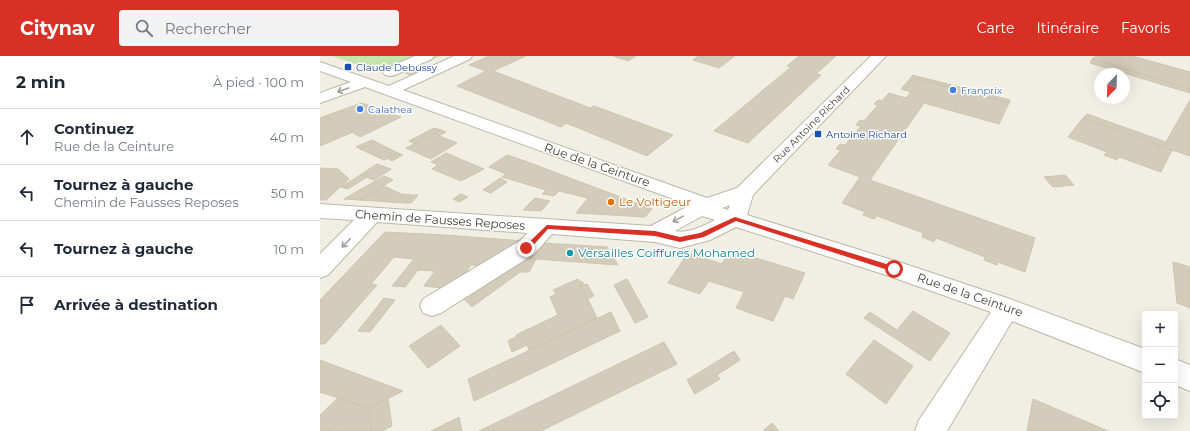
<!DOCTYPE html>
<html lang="fr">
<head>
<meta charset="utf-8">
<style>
  :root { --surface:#fff; --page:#f2f2f3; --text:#1f2937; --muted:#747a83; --line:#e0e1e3; --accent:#d93025 }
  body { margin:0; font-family:Montserrat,sans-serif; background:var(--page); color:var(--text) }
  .controls { position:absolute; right:12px; bottom:12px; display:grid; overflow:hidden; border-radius:4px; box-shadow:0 4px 16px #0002 }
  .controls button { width:36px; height:36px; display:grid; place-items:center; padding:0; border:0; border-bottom:1px solid var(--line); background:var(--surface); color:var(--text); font:20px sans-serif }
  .compass { position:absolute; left:774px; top:12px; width:36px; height:36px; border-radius:50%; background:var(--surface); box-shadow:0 4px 16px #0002; rotate:203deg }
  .stop { position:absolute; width:12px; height:12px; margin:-9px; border:3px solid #d93025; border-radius:50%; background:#fff }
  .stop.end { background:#d93025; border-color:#fff; box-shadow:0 1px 4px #0008 }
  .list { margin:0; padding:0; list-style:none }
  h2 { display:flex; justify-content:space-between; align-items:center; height:52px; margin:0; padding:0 16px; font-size:17px }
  h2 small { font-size:13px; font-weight:400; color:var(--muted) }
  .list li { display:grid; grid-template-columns:26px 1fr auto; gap:12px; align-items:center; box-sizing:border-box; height:56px; padding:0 16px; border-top:1px solid var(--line) }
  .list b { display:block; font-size:15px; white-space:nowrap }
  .list p { margin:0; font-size:13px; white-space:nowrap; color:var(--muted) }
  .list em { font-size:13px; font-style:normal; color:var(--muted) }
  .icon { flex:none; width:22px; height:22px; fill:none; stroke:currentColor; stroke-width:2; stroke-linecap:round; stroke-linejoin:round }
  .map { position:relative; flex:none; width:870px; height:375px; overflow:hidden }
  header { display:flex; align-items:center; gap:24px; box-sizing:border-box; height:56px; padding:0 20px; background:var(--accent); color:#fff }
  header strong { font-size:19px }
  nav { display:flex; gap:22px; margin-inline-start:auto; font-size:14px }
  .search { width:280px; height:36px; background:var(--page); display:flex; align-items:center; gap:10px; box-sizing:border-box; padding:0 14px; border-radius:4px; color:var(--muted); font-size:15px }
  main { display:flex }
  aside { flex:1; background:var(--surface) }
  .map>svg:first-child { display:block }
</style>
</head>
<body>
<header>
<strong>Citynav</strong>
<div class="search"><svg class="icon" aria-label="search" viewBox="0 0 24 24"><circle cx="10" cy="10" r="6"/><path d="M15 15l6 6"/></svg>Rechercher</div>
<nav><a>Carte</a><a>Itinéraire</a><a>Favoris</a></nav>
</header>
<main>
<aside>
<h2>2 min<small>À pied · 100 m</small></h2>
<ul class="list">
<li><svg class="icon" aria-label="ahead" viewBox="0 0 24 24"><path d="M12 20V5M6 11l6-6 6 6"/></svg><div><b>Continuez</b><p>Rue de la Ceinture</p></div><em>40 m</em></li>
<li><svg class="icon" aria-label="left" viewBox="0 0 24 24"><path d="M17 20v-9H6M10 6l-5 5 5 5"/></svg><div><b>Tournez à gauche</b><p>Chemin de Fausses Reposes</p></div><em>50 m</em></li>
<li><svg class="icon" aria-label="left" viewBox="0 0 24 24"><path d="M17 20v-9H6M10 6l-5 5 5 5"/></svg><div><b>Tournez à gauche</b></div><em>10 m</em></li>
<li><svg class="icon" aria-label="arrive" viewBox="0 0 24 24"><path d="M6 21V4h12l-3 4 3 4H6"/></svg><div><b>Arrivée à destination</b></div></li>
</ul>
</aside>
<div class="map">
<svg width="870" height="375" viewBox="0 0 870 375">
  <rect width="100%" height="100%" fill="#f1efe4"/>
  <path fill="#c5e5ad" d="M 12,0 L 121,0 L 73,21 Z"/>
  <g fill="#d3ccba" stroke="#cdc5ad">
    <path d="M 169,0 L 206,0 L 173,15 L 270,52 L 274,50 L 353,79 L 327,100 L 246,67 L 241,71 L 137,30 L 166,15 L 149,9 Z"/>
    <path d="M 293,0 L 316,0 L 308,5 Z"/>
    <path d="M 378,0 L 415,0 L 399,12 L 373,4 Z"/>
    <path d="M 479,0 L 516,0 L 496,18 L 501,19 L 428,87 L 394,75 L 471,11 L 467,10 Z"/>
    <path d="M 776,0 L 812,0 L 870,16 L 870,33 L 772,3 Z"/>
    <path d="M 772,3 L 870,33 L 870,37 L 770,7 Z"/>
    <path d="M 100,10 L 108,13 L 93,20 L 85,17 Z"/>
    <path d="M 593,19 L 596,20 L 584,34 L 581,33 Z"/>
    <path d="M 596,20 L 690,44 L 689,47 L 594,22 Z"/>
    <path d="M 594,22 L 689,47 L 679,68 L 604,47 L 550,124 L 715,182 L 705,216 L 678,206 L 677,209 L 664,204 L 665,201 L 616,182 L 614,186 L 602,181 L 603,177 L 557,160 L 554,163 L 543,159 L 545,156 L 522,147 L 540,121 L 508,109 L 521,94 L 516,93 L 520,88 L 525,89 L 541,70 L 536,69 L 540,64 L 544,65 L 558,49 L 554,48 L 558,44 L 562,45 L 569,37 L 586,42 L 591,36 L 584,34 Z"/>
    <path d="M 870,44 L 870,100 L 843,91 Z"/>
    <path d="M 42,47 L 81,61 L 40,81 L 5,60 Z"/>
    <path d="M 767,58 L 846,86 L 843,91 L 763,62 Z"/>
    <path d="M 5,60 L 33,76 L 0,90 L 0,62 Z"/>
    <path d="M 763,62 L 852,94 L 841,116 L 799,101 L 797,104 L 784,99 L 787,96 L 748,81 Z"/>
    <path d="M 114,72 L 121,74 L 95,88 L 89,85 Z"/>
    <path d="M 121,74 L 126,76 L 119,80 L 137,87 L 111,103 L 86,92 Z"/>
    <path d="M 52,84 L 56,86 L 40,93 L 36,91 Z"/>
    <path d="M 56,86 L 78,97 L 64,104 L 40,93 Z"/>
    <path d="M 78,97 L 83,99 L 72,105 L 67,102 Z"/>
    <path d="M 126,97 L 164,113 L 141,125 L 112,113 L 118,109 L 111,106 Z"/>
    <path d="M 187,99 L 205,105 L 186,118 L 169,111 Z"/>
    <path d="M 205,105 L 332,153 L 325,161 L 256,157 L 268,142 L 239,135 L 234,140 L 222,138 L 226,134 L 182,121 Z"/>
    <path d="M 57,108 L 71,113 L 54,124 L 40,119 Z"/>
    <path d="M 0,112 L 18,113 L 29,123 L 6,144 L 0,144 Z"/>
    <path d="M 40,119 L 47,121 L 28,133 L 21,131 Z"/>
    <path d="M 745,119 L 754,129 L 733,131 L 724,121 Z"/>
    <path d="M 64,120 L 73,124 L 39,144 L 24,143 Z"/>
    <path d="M 180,122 L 187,126 L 171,137 L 163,134 Z"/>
    <path d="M 64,130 L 81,138 L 92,139 L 85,147 L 39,144 Z"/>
    <path d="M 141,138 L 148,141 L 139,146 L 133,143 Z"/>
    <path d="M 92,139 L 98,139 L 91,147 L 85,147 Z"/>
    <path d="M 215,142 L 230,145 L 221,155 L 203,154 Z"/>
    <path d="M 65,176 L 125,179 L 85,231 L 72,230 L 94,203 L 74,201 L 51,228 L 57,229 L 5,288 L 0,288 L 0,244 Z"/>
    <path d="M 125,179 L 204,185 L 165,210 L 151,209 L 138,229 L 131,233 L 104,230 L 115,215 L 98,214 Z"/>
    <path d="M 224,187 L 287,191 L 298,209 L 202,202 Z"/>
    <path d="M 410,194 L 485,217 L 473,243 L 465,240 L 453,265 L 416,252 L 424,236 L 389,225 L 380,238 L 348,227 L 368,197 L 402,208 Z"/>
    <path d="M 202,202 L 216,203 L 209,216 L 200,216 L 152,251 L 143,242 Z"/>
    <path d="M 853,206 L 870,211 L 870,252 L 857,247 Z"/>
    <path d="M 258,223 L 277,262 L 209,294 L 207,289 L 192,296 L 188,285 L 197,280 L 196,279 L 238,259 L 230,241 L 236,238 L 233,234 Z"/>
    <path d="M 307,223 L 328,261 L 315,267 L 294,229 Z"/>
    <path d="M 262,225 L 264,229 L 267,228 L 274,240 L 267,243 L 259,226 Z"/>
    <path d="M 64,242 L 75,244 L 50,276 L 38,275 Z"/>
    <path d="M 593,255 L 630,277 L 610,305 L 544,262 L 550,256 L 577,274 Z"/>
    <path d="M 291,256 L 300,275 L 154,345 L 148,323 Z"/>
    <path d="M 121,269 L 140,290 L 108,312 L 89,290 Z"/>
    <path d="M 554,284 L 593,310 L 566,348 L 526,318 Z"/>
    <path d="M 344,286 L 357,308 L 221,375 L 159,375 Z"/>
    <path d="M 414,295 L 420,304 L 397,319 L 400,323 L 375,338 L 367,324 Z"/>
    <path d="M 0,304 L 83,335 L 49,352 L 0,336 Z"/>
    <path d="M 18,342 L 38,349 L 9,375 L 0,375 L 0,359 Z"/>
    <path d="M 68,343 L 72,370 L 62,375 L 51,375 L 49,352 Z"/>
    <path d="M 713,343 L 788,375 L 707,375 Z"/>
    <path d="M 38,349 L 49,352 L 51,375 L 9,375 Z"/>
    <path d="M 139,361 L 142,375 L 111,375 Z"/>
    <path d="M 452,367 L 459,375 L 443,375 Z"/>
  </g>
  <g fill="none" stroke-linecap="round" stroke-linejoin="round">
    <g stroke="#bcb8a7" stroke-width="2">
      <g id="minor">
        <path d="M 95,0 L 114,0 L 112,3 L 75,19 L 70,20 L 65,19 L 63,16 L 65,13 Z"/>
        <path d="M 134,0 L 152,0 L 150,3 L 83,34 L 387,142 L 417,132 L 551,0 L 566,0 L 433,139 L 427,159 L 582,207 L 687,242 L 825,293 L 825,317 L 692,265 L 627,375 L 595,375 L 599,364 L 671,256 L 566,219 L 416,171 L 390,184 L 360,192 L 335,186 L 232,178 L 214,198 L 121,257 L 112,260 L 103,257 L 100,250 L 103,243 L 198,186 L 208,177 L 57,166 L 8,219 L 0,222 L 0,198 L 34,164 L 0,162 L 0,148 L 331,170 L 370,149 L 45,31 L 0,47 L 0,37 L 31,26 L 0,15 L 0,6 L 69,30 ZM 410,149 L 408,154 L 402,152 ZM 382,160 L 395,164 C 383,170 368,178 355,175 Z"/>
        <path d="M 855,303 L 870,309 L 870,335 L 855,329 Z"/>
      </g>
    </g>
    <use href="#minor" fill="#fff" fill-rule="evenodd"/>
  </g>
  <defs><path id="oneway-shaft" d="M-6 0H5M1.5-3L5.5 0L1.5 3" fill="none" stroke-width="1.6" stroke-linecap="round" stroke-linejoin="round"/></defs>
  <g stroke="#a19f9a">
    <use href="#oneway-shaft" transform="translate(23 34) rotate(160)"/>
    <use href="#oneway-shaft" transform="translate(358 163) rotate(151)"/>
    <use href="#oneway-shaft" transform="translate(26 187) rotate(134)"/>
  </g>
  <path fill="#d93025" d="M 415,161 L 576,211 L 577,213 L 574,216 L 416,165 L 384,181 L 360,186 L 335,180 L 228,173 L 209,194 L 206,195 L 203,192 L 227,169 L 335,175 L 360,181 L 380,177 Z"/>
  <g fill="#1a4fb4" stroke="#fff" stroke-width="1.5">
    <rect x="24" y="7" width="8" height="8" rx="2"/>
    <rect x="494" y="74" width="8" height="8" rx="2"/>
  </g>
  <g fill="#3f7fe0" stroke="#fff" stroke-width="1.5">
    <circle cx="633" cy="34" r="4"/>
    <circle cx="40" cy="53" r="4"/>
  </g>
  <circle fill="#e8710a" stroke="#fff" stroke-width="1.5" cx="291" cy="146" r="4"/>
  <circle fill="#0f9aa8" stroke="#fff" stroke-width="1.5" cx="250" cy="197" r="4"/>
  <g text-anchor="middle" stroke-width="3" stroke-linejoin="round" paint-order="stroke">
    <g font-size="10" fill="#164399" stroke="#fff" text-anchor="start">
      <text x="36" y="15">Claude Debussy</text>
      <text x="506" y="82">Antoine Richard</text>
    </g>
    <g font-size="10" fill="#366cbe" stroke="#fff" text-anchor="start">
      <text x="641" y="38">Franprix</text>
      <text x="48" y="57">Calathea</text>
    </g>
    <g font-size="10" fill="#433f34" stroke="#fff">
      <text transform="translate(491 68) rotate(-45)" y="4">Rue Antoine Richard</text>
    </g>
    <g font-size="12" fill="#433f34" stroke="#fff">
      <text transform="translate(277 109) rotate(19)" y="4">Rue de la Ceinture</text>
      <text transform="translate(120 164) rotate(4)" y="4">Chemin de Fausses Reposes</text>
      <text transform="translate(650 239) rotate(19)" y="4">Rue de la Ceinture</text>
    </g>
    <g font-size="12" fill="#c56008" stroke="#fff" text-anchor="start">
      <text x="299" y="150">Le Voltigeur</text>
    </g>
    <g font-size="12" fill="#0d838f" stroke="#fff" text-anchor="start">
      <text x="258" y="201">Versailles Coiffures Mohamed</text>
    </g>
  </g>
</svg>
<div class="controls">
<button>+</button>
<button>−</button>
<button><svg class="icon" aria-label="locate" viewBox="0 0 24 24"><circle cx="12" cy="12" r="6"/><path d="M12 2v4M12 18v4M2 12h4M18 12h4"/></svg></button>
</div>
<svg class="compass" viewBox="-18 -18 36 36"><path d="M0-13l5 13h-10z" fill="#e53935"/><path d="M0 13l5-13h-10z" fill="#747a83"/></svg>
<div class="stop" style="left:574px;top:213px"></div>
<div class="stop end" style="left:206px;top:192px"></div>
</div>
</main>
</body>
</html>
